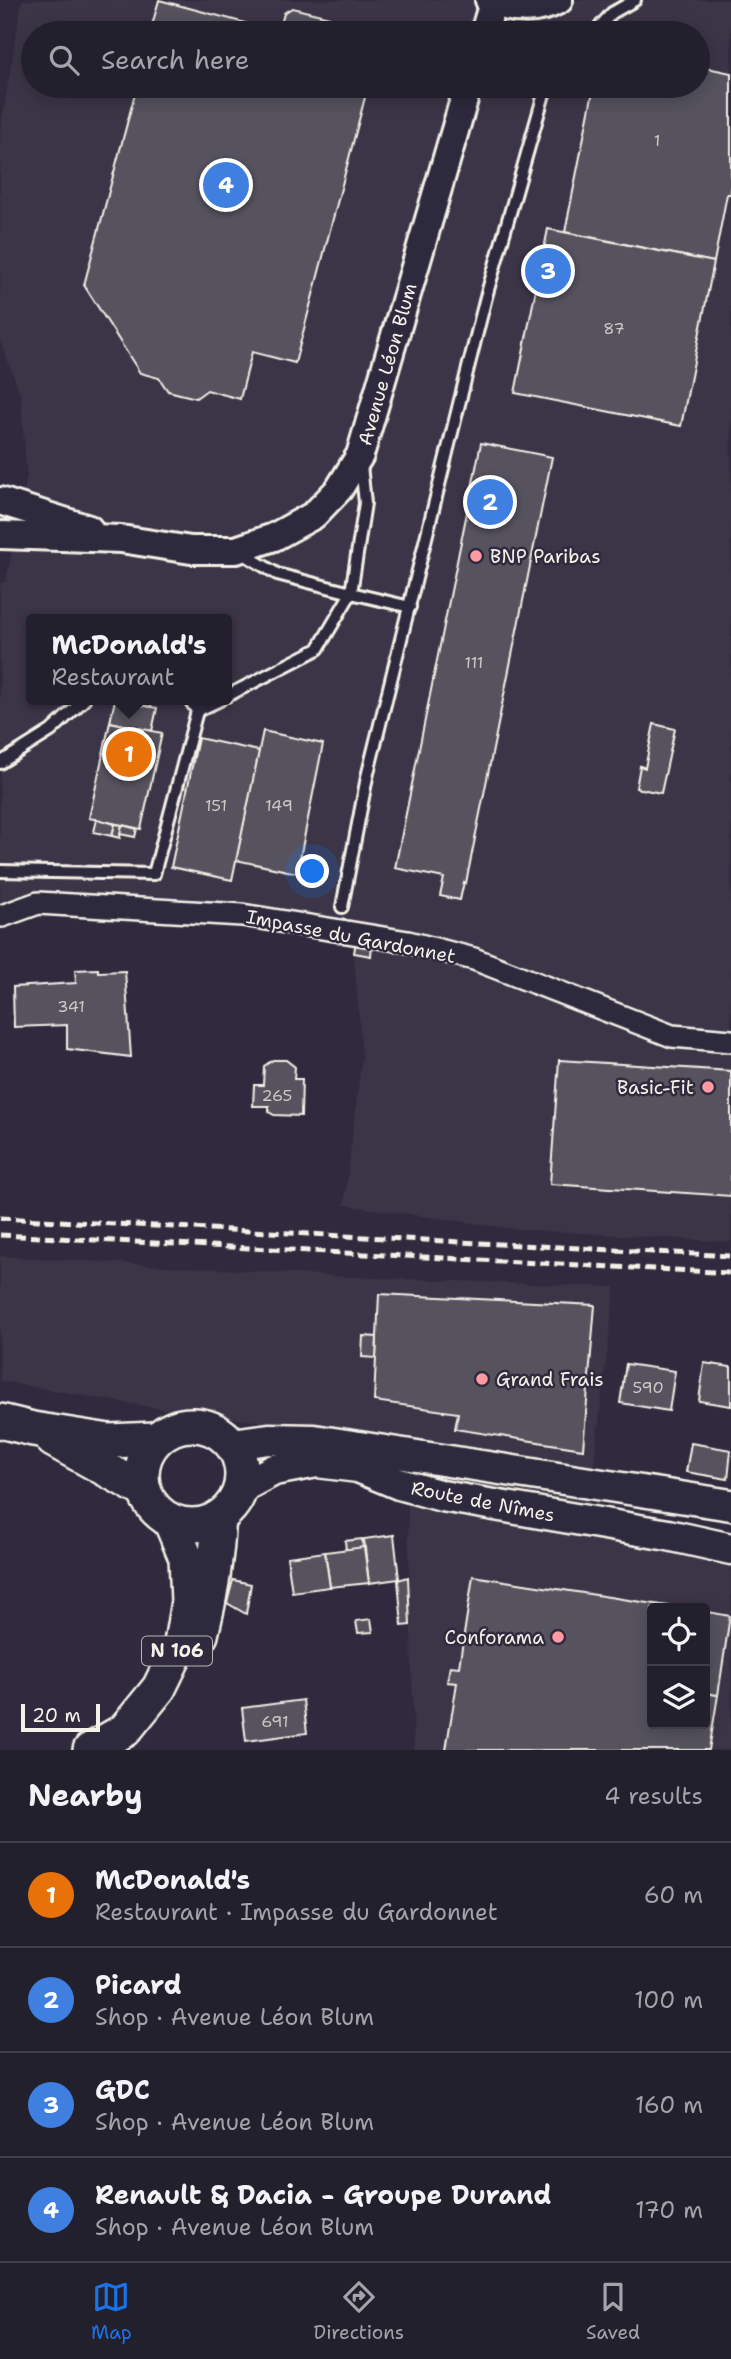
<!DOCTYPE html>
<html lang="en">
<head>
<meta charset="utf-8">
<style>
  :root { --surface:#23202e; --page:#2f2d3a; --text:#f1f3f6; --muted:#a3a3aa; --line:#403e4a; --accent:#1a73e8 }
  body { margin:0; font-family:"Shantell Sans",sans-serif; background:var(--page); color:var(--text) }
  .controls { position:absolute; right:21px; bottom:21px; display:grid; overflow:hidden; border-radius:7px; box-shadow:0 4px 18px #0003 }
  .controls button { width:63px; height:63px; display:grid; place-items:center; padding:0; border:0; border-bottom:2px solid var(--line); background:var(--surface); color:var(--text); font:35px sans-serif }
  .scale { position:absolute; left:21px; bottom:18px; width:79px; box-sizing:border-box; padding-left:7px; border:4px solid #f4f1e8; border-top:0; font-size:19px; line-height:24px; white-space:nowrap; color:#f4f1e8; -webkit-text-stroke:5px #2f2a3d; paint-order:stroke }
  .you { position:absolute; left:313px; top:872px; width:24px; height:24px; margin:-18px; border:5px solid #fff; border-radius:50%; background:#1a73e8; box-shadow:0 0 0 10px #1a73e833 }
  .badge { display:grid; place-items:center; width:46px; height:46px; border-radius:50%; background:var(--accent); color:#fff; font-size:23px; font-weight:700 }
  .pin { position:absolute; translate:-50% -50%; border:4px solid #fff; box-shadow:0 2px 7px #0006 }
  .popup { position:absolute; left:26px; top:614px; width:206px; height:91px; box-sizing:border-box; display:grid; place-content:center; border-radius:7px; background:var(--surface); filter:drop-shadow(0 2px 5px #0005); font-size:23px; white-space:nowrap; color:var(--muted) }
  .popup b { font-size:26px; color:var(--text) }
  .popup::after { content:''; position:absolute; left:50%; top:100%; margin-left:-14px; border:14px solid transparent; border-top-color:var(--surface) }
  .list { margin:0; padding:0; list-style:none }
  h2 { display:flex; justify-content:space-between; align-items:center; height:91px; margin:0; padding:0 28px; font-size:30px }
  h2 small { font-size:23px; font-weight:400; color:var(--muted) }
  .list li { display:grid; grid-template-columns:46px 1fr auto; gap:21px; align-items:center; box-sizing:border-box; height:105px; padding:0 28px; border-top:2px solid var(--line) }
  .list b { display:block; font-size:26px; white-space:nowrap }
  .list p { margin:0; font-size:23px; white-space:nowrap; color:var(--muted) }
  .list em { font-size:23px; font-style:normal; color:var(--muted) }
  .icon { flex:none; width:38px; height:38px; fill:none; stroke:currentColor; stroke-width:2; stroke-linecap:round; stroke-linejoin:round }
  .map { position:relative; flex:none; width:731px; height:1750px; overflow:hidden }
  .search { position:absolute; background:var(--surface); box-shadow:0 4px 18px #0003; left:21px; right:21px; top:21px; height:77px; display:flex; align-items:center; gap:18px; box-sizing:border-box; padding:0 24px; border-radius:38px; color:var(--muted); font-size:26px }
  .sheet { height:511px; background:var(--surface) }
  nav { display:flex; justify-content:space-around; align-items:center; box-sizing:border-box; height:98px; border-top:2px solid var(--line); background:var(--surface); font-size:19px; color:var(--muted) }
  nav a { display:grid; justify-items:center; gap:4px }
  nav .on { color:var(--accent) }
  .map>svg:first-child { display:block }
</style>
</head>
<body>
<div class="map">
<svg width="731" height="1750" viewBox="0 0 731 1750">
  <rect width="100%" height="100%" fill="#2f2a3d"/>
  <filter id="ink" filterUnits="userSpaceOnUse"><feTurbulence type="fractalNoise" baseFrequency=".0143" numOctaves="2"/><feDisplacementMap in="SourceGraphic" scale="14" xChannelSelector="R" yChannelSelector="G"/><feConvolveMatrix kernelMatrix="1 2 1 2 8 2 1 2 1" color-interpolation-filters="sRGB"/></filter>
  <g filter="url(#ink)">
    <g fill="#3b3647" fill-rule="evenodd">
      <path d="M 22,0 L 731,0 L 731,1242 L 515,1229 L 344,1205 L 362,1056 L 352,930 L 0,906 L 0,583 L 6,581 L 27,476 L 20,392 L 0,341 L 0,132 ZM 33,33 L 698,33 L 698,86 L 33,86 ZM 31,619 L 227,619 L 227,700 L 31,700 Z"/>
      <path d="M 0,1256 L 350,1277 L 615,1287 L 586,1529 L 731,1556 L 731,1750 L 414,1750 L 406,1441 L 149,1407 L 0,1381 ZM 652,1608 L 705,1608 L 705,1724 L 652,1724 Z"/>
    </g>
    <g fill="#56525f" stroke="#f4f1e8" stroke-width="2">
      <path d="M 159,0 L 279,32 L 284,13 L 292,8 L 330,17 L 334,26 L 332,33 L 150,33 Z"/>
      <path d="M 698,66 L 731,73 L 731,194 L 727,194 L 714,262 L 565,232 L 594,86 L 698,86 Z"/>
      <path d="M 137,86 L 368,86 L 295,363 L 252,352 L 240,399 L 207,390 L 196,398 L 168,391 L 159,378 L 140,373 L 84,285 Z"/>
      <path d="M 548,229 L 714,262 L 681,426 L 515,393 Z"/>
      <path d="M 481,443 L 552,457 L 466,883 L 464,882 L 460,900 L 440,896 L 444,878 L 395,868 Z"/>
      <path d="M 115,700 L 157,708 L 152,731 L 110,722 Z"/>
      <path d="M 118,700 L 152,700 L 151,707 Z"/>
      <path d="M 110,722 L 162,733 L 141,829 L 89,818 Z"/>
      <path d="M 654,724 L 675,729 L 661,793 L 636,788 L 640,766 L 645,768 Z"/>
      <path d="M 263,731 L 323,744 L 297,873 L 236,860 Z"/>
      <path d="M 198,738 L 259,751 L 232,880 L 171,867 Z"/>
      <path d="M 97,819 L 115,824 L 112,836 L 94,832 Z"/>
      <path d="M 115,824 L 122,825 L 120,838 L 112,836 Z"/>
      <path d="M 122,825 L 137,829 L 135,837 L 120,834 Z"/>
      <path d="M 356,941 L 372,944 L 371,956 L 354,953 Z"/>
      <path d="M 98,969 L 98,972 L 125,971 L 131,1057 L 67,1049 L 67,1025 L 14,1027 L 13,987 L 76,983 L 75,970 Z"/>
      <path d="M 273,1060 L 286,1060 L 295,1067 L 294,1079 L 302,1079 L 301,1116 L 274,1115 L 269,1112 L 269,1106 L 253,1106 L 254,1085 L 263,1085 L 264,1066 Z"/>
      <path d="M 559,1060 L 731,1071 L 731,1196 L 550,1184 Z"/>
      <path d="M 379,1294 L 595,1305 L 583,1449 L 455,1429 L 458,1413 L 374,1401 Z"/>
      <path d="M 363,1336 L 377,1337 L 376,1358 L 362,1357 Z"/>
      <path d="M 704,1363 L 731,1367 L 731,1406 L 699,1401 Z"/>
      <path d="M 626,1364 L 675,1371 L 669,1411 L 620,1403 Z"/>
      <path d="M 691,1443 L 731,1450 L 728,1479 L 686,1472 Z"/>
      <path d="M 394,1535 L 399,1579 L 369,1583 L 364,1539 Z"/>
      <path d="M 362,1539 L 363,1548 L 346,1550 L 345,1541 Z"/>
      <path d="M 364,1547 L 369,1583 L 330,1587 L 325,1552 Z"/>
      <path d="M 325,1552 L 330,1587 L 292,1592 L 287,1557 Z"/>
      <path d="M 473,1576 L 681,1608 L 652,1608 L 652,1724 L 705,1724 L 705,1693 L 718,1695 L 709,1750 L 446,1750 L 457,1683 L 447,1682 L 450,1666 L 459,1667 Z"/>
      <path d="M 408,1577 L 410,1625 L 402,1626 L 398,1580 Z"/>
      <path d="M 233,1580 L 251,1584 L 246,1614 L 227,1603 Z"/>
      <path d="M 708,1612 L 730,1616 L 718,1695 L 705,1693 L 705,1636 Z"/>
      <path d="M 371,1619 L 373,1632 L 358,1633 L 356,1621 Z"/>
      <path d="M 303,1700 L 307,1733 L 246,1741 L 242,1708 Z"/>
    </g>
    <g fill="none" stroke-linecap="round" stroke-linejoin="round">
      <g stroke="#f4f1e8" stroke-width="16">
        <g id="service">
          <path d="M 594,33 L 612,13 L 635,0"/>
          <path d="M 239,551 L 277,574 L 351,593 L 365,503 L 361,465"/>
          <path d="M 227,696 L 318,649 L 351,593 L 410,607"/>
          <path d="M 197,711 L 220,700"/>
          <path d="M 0,763 L 51,731 L 84,700"/>
          <path d="M 0,871 L 154,874 L 197,711 L 190,700"/>
          <path d="M 342,907 L 367,777 L 461,396 L 486,297 L 544,94 L 550,86"/>
        </g>
      </g>
      <g stroke="#f4f1e8" stroke-width="26">
        <path id="minor" d="M 2,916 L 38,903 L 242,915 L 408,942 L 474,959 L 672,1036 L 731,1041"/>
      </g>
      <g stroke="#f4f1e8" stroke-width="32">
        <g id="tertiary">
          <path d="M 489,0 C 510,11 538,12 559,0"/>
          <path d="M 484,33 L 493,2"/>
          <path d="M 0,501 L 89,529"/>
          <path d="M 0,535 L 121,539 L 191,550 L 236,550 L 274,537 L 314,515 L 339,489 L 360,455 L 468,86"/>
        </g>
      </g>
      <g stroke="#f4f1e8" stroke-width="35">
        <g id="secondary">
          <path d="M 232,1444 L 269,1439 L 314,1440 L 731,1505"/>
          <path d="M 240,1488 L 274,1470 L 317,1462 L 358,1467 L 399,1484 L 442,1496 L 668,1535 L 731,1549"/>
        </g>
      </g>
      <g stroke="#f4f1e8" stroke-width="38">
        <g id="primary">
          <path d="M 0,1421 L 33,1429 L 109,1441 L 156,1439"/>
          <circle cx="192" cy="1475" r="50"/>
          <path d="M 53,1440 L 143,1490"/>
          <path d="M 201,1635 C 211,1596 217,1557 219,1517"/>
          <path d="M 90,1750 L 125,1730 L 159,1688 L 181,1643 L 188,1601 L 186,1558 L 170,1520"/>
        </g>
      </g>
      <use href="#service" stroke="#2f2a3d" stroke-width="10"/>
      <use href="#minor" stroke="#2f2a3d" stroke-width="21"/>
      <use href="#tertiary" stroke="#2f2a3d" stroke-width="26"/>
      <use href="#secondary" stroke="#2f2a3d" stroke-width="30"/>
      <use href="#primary" stroke="#2f2a3d" stroke-width="33"/>
      <g stroke="#f4f1e8" stroke-width="5" stroke-dasharray="10 5" stroke-linecap="butt">
        <path d="M 0,1218 L 731,1256"/>
        <path d="M 0,1235 L 731,1273"/>
      </g>
    </g>
  </g>
  <g fill="#ff9aa2" stroke="#2f2a3d" stroke-width="2.5">
    <circle cx="476" cy="556" r="7"/>
    <circle cx="708" cy="1087" r="7"/>
    <circle cx="482" cy="1379" r="7"/>
    <circle cx="558" cy="1637" r="7"/>
  </g>
  <g text-anchor="middle" stroke-width="5" stroke-linejoin="round" paint-order="stroke">
    <g font-size="16" fill="#ccc9c6">
      <text x="657" y="146">1</text>
      <text x="614" y="334">87</text>
      <text x="474" y="668">111</text>
      <text x="216" y="811">151</text>
      <text x="279" y="811">149</text>
      <text x="71" y="1012">341</text>
      <text x="277" y="1101">265</text>
      <text x="648" y="1393">590</text>
      <text x="275" y="1727">691</text>
    </g>
    <rect fill="#2f2a3d" stroke="#b9b5b5" stroke-width="2" x="142" y="1636.5" width="70" height="29" rx="5"/>
    <g font-size="18" font-weight="bold" fill="#f4f1e8">
      <text x="177" y="1657">N 106</text>
    </g>
    <g font-size="19" fill="#f4f1e8" stroke="#2f2a3d">
      <text transform="translate(387 364) rotate(-74)" y="7">Avenue Léon Blum</text>
      <text transform="translate(351 936) rotate(11)" y="7">Impasse du Gardonnet</text>
      <text transform="translate(483 1501) rotate(11)" y="7">Route de Nîmes</text>
    </g>
    <g font-size="19" fill="#f4f1e8" stroke="#2f2a3d" text-anchor="start">
      <text x="490" y="563">BNP Paribas</text>
      <text x="694" y="1094" text-anchor="end">Basic-Fit</text>
      <text x="496" y="1386">Grand Frais</text>
      <text x="544" y="1644" text-anchor="end">Conforama</text>
    </g>
  </g>
</svg>
<div class="controls">
<button><svg class="icon" aria-label="locate" viewBox="0 0 24 24"><circle cx="12" cy="12" r="6"/><path d="M12 2v4M12 18v4M2 12h4M18 12h4"/></svg></button>
<button><svg class="icon" aria-label="layers" viewBox="0 0 24 24"><path d="M12 4l9 5-9 5-9-5zM3 14l9 5 9-5"/></svg></button>
</div>
<div class="scale">20 m</div>
<div class="you"></div>
<div class="pin badge" style="left:129px;top:754px;background:#e8710a">1</div>
<div class="popup"><b>McDonald's</b>Restaurant</div>
<div class="pin badge" style="left:490px;top:502px;background:#3f7fe0">2</div>
<div class="pin badge" style="left:548px;top:271px;background:#3f7fe0">3</div>
<div class="pin badge" style="left:226px;top:185px;background:#3f7fe0">4</div>
<div class="search"><svg class="icon" aria-label="search" viewBox="0 0 24 24"><circle cx="10" cy="10" r="6"/><path d="M15 15l6 6"/></svg>Search here</div>
</div>
<section class="sheet">
<h2>Nearby<small>4 results</small></h2>
<ul class="list">
<li><span class="badge" style="background:#e8710a">1</span><div><b>McDonald's</b><p>Restaurant · Impasse du Gardonnet</p></div><em>60 m</em></li>
<li><span class="badge" style="background:#3f7fe0">2</span><div><b>Picard</b><p>Shop · Avenue Léon Blum</p></div><em>100 m</em></li>
<li><span class="badge" style="background:#3f7fe0">3</span><div><b>GDC</b><p>Shop · Avenue Léon Blum</p></div><em>160 m</em></li>
<li><span class="badge" style="background:#3f7fe0">4</span><div><b>Renault &amp; Dacia - Groupe Durand</b><p>Shop · Avenue Léon Blum</p></div><em>170 m</em></li>
</ul>
</section>
<nav>
<a class="on"><svg class="icon" aria-label="map" viewBox="0 0 24 24"><path d="M3 6l6-2 6 2 6-2v14l-6 2-6-2-6 2zM9 4v14M15 6v14"/></svg>Map</a>
<a><svg class="icon" aria-label="directions" viewBox="0 0 24 24"><path d="M12 3l9 9-9 9-9-9zM9 14v-3h6M13 9l2 2-2 2"/></svg>Directions</a>
<a><svg class="icon" aria-label="saved" viewBox="0 0 24 24"><path d="M7 4h10v16l-5-4-5 4z"/></svg>Saved</a>
</nav>
</body>
</html>
